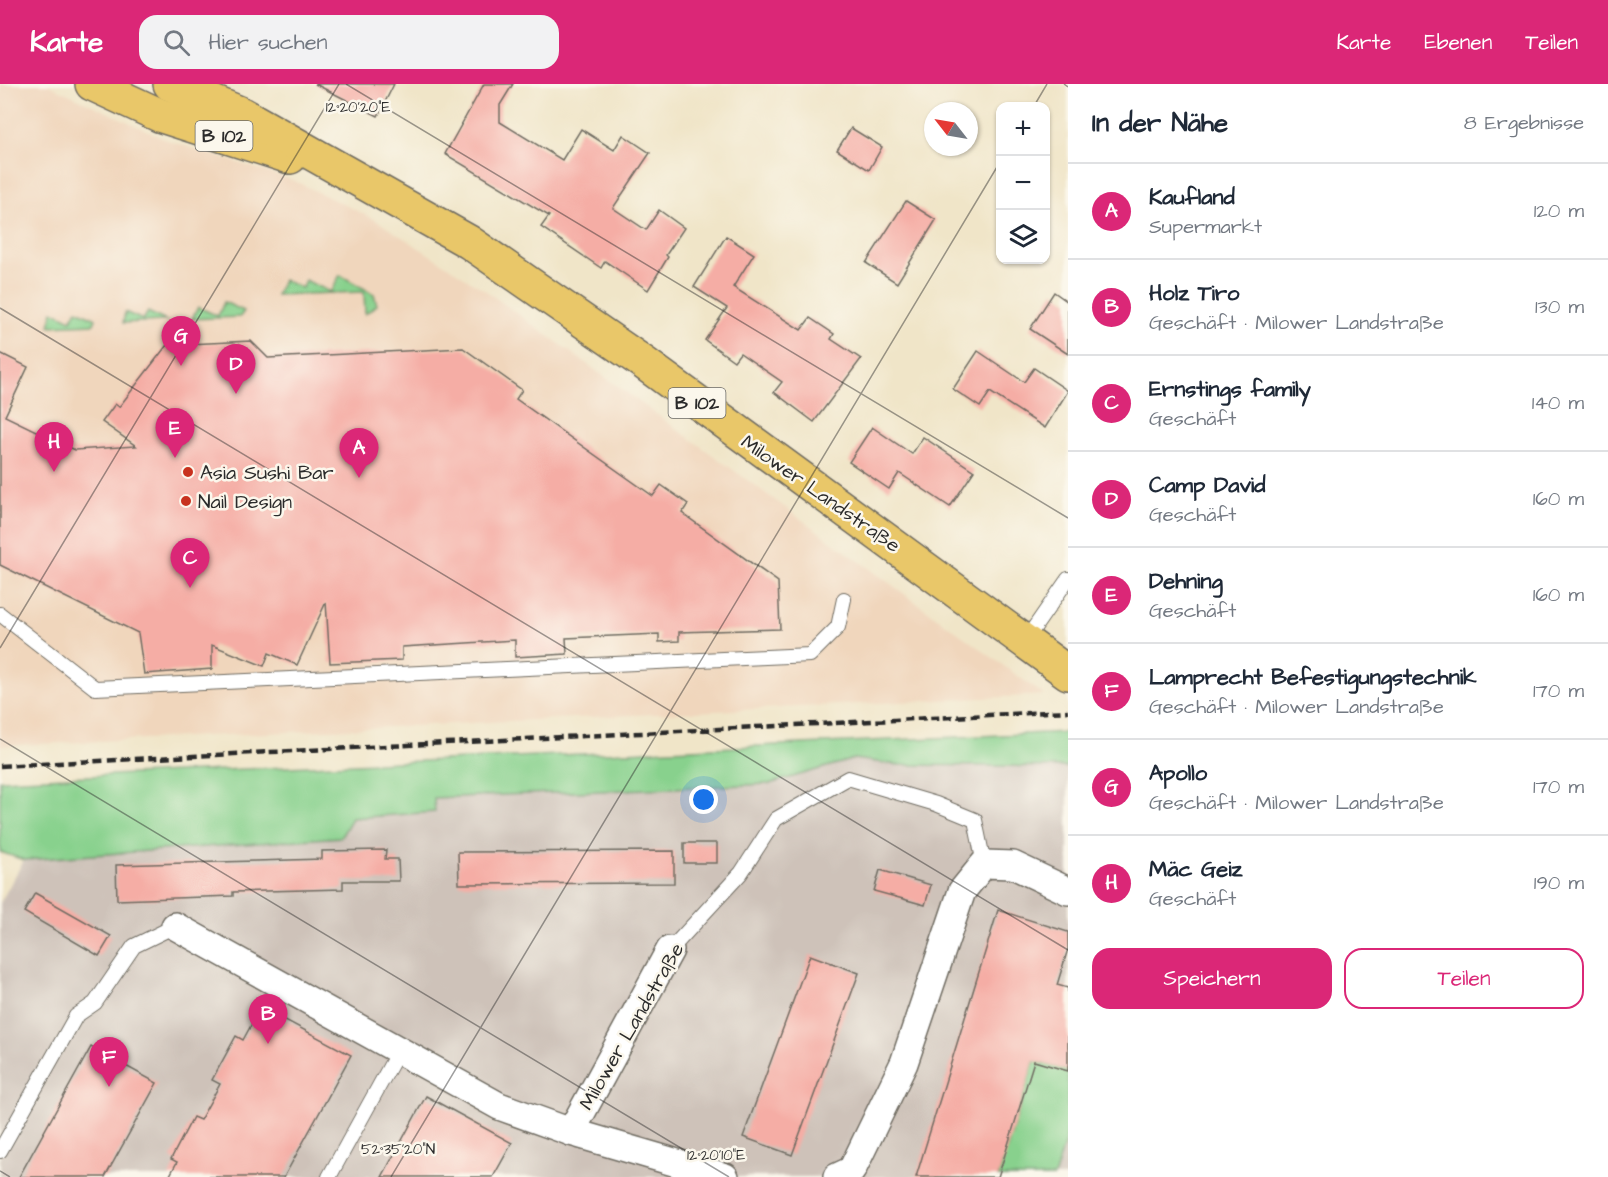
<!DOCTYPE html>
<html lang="de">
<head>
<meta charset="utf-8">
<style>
  :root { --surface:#fff; --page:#f2f2f3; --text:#1f2937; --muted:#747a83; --line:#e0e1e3; --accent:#db2777 }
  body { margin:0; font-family:"Architects Daughter",sans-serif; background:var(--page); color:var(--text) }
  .controls { position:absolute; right:18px; top:18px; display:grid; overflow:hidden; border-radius:12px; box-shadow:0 2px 4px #0004 }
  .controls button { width:54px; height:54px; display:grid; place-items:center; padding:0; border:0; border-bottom:2px solid var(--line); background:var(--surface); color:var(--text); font:30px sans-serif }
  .compass { position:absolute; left:924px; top:18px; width:54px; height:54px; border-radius:50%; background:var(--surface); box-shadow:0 2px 4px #0004; rotate:301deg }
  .you { position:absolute; left:704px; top:716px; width:21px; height:21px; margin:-15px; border:4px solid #fff; border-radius:50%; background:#1a73e8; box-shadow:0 0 0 9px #1a73e833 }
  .badge { display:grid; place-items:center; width:39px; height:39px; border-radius:50%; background:var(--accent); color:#fff; font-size:20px; font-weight:700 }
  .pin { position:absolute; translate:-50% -50px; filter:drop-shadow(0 2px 3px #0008) }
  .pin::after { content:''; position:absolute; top:32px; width:21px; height:18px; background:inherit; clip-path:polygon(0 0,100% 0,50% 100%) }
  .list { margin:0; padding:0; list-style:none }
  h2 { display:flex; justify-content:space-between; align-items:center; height:78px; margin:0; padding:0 24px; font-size:26px }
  h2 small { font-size:20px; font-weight:400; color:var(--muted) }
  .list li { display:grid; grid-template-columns:39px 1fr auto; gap:18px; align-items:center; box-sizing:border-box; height:96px; padding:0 24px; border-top:2px solid var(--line) }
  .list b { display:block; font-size:22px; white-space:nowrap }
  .list p { margin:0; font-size:20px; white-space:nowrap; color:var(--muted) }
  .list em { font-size:20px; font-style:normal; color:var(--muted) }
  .actions { display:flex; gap:12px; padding:18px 24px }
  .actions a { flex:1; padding:14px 0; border:2px solid var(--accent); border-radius:18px; text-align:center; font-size:21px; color:var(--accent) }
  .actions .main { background:var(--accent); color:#fff }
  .icon { flex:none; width:33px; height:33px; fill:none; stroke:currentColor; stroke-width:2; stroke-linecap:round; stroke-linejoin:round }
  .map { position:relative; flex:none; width:1068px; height:1093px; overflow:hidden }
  header { display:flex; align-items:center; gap:36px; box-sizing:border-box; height:84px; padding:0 30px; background:var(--accent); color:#fff }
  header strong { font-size:28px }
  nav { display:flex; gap:33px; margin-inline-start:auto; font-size:21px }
  .search { width:420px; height:54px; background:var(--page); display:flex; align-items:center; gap:15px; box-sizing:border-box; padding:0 21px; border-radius:18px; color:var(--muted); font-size:22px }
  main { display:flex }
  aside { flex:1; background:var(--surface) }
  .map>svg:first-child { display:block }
</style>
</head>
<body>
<header>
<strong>Karte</strong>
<div class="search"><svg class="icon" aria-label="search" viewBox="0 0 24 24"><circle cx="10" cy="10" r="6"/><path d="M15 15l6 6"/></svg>Hier suchen</div>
<nav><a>Karte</a><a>Ebenen</a><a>Teilen</a></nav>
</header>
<main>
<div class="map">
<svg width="1068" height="1093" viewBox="0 0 1068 1093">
  <rect width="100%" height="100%" fill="#fbf7ec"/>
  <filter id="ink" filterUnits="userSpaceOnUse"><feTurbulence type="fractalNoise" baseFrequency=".0167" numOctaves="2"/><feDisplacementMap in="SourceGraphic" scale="12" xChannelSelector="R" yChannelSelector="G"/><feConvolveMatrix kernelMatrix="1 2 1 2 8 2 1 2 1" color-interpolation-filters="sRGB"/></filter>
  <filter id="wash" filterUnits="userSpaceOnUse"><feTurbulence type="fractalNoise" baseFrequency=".008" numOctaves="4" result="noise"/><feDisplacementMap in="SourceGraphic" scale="24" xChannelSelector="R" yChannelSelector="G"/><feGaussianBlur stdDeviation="1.35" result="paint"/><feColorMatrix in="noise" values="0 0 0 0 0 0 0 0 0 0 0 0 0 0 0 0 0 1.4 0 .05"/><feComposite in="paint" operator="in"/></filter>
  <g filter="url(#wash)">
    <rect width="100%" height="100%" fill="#f0e5c8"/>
    <path fill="#f0d6bc" d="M 0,0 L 47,0 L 167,56 L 295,97 L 374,135 L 486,207 L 1044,611 L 0,662 Z"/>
    <path fill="#cec2b9" d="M 854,675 L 899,681 L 1068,683 L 1068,1093 L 0,1093 L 0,819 L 24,776 L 341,753 L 352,734 L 434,728 L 434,714 L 769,700 Z"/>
    <g fill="#88d18d" stroke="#5a7e5c" stroke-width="1.5">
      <path d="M 340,191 L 374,210 L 377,221 L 365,230 L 364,208 L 276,211 L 283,196 L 302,204 L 305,196 L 331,208 Z"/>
      <path d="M 224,218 L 244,227 L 240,233 L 192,235 L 198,223 L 218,232 Z"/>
      <path d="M 77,226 L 96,235 L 94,240 L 50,242 L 53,227 L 71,236 Z"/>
      <path d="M 125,228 L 143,236 L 148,228 L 166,237 L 123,239 Z"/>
      <path d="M 1068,648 L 1068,683 L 899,681 L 854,675 L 769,700 L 434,714 L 435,728 L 352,734 L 341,753 L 24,776 L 0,768 L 0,696 Z"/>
      <path d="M 1034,977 L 1068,987 L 1068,1049 L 1054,1093 L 998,1093 Z"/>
    </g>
    <g id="blocks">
      <g fill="#f5ada5">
        <path d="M 315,0 L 394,0 L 378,32 Z"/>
        <path d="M 484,0 L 513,0 L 500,21 L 500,38 L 562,76 L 581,45 L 614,66 L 623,51 L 650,69 L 613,124 L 646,146 L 659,126 L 684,144 L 666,171 L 668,173 L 648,206 L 605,177 L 601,184 L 541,143 L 549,132 L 445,70 Z"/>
        <path d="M 851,44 L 882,63 L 869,86 L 837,66 Z"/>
        <path d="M 906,117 L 936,136 L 897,199 L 866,179 Z"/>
        <path d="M 726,152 L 754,170 L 733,203 L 801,246 L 810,234 L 834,250 L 831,255 L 861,275 L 814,338 L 774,308 L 782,298 L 740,269 L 734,277 L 705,256 L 727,224 L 694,203 Z"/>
        <path d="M 1054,208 L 1068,218 L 1068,270 L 1030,245 Z"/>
        <path d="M 251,257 L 268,274 L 463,264 L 522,306 L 516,315 L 653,412 L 661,401 L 688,420 L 682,429 L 778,498 L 780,545 L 679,548 L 679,557 L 659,558 L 659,550 L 566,554 L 567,570 L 515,573 L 515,556 L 402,563 L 402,576 L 330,579 L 326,518 L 297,581 L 269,569 L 264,582 L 212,561 L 212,585 L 144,590 L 138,549 L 0,481 L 0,269 L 28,283 L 5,332 L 75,366 L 136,362 L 102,338 L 115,320 L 119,323 L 167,261 Z"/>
        <path d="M 978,267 L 1024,298 L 1034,284 L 1068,307 L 1045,344 L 990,308 L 980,323 L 953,305 Z"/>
        <path d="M 872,343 L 912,370 L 923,353 L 974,387 L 950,423 L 899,389 L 889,405 L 849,378 Z"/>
        <rect x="684" y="759" width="33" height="20"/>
        <path d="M 386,766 L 385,775 L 398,775 L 399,797 L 343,797 L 343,805 L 233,808 L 233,812 L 117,816 L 116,781 L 322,775 L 322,767 Z"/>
        <path d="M 674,767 L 674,799 L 459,800 L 458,768 Z"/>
        <path d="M 880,786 L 931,801 L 925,821 L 874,807 Z"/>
        <path d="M 35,809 L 111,852 L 99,872 L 24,828 Z"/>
        <path d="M 998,826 L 1068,848 L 1068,865 L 1057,901 L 1068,904 L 1068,987 L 1034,977 L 998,1093 L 916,1093 Z"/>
        <path d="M 810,871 L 859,889 L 792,1071 L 743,1053 Z"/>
        <path d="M 261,923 L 351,971 L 284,1093 L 169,1093 L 177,1078 L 171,1075 L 193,1033 L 200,1036 L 220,1000 L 212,996 L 236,952 L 243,956 Z"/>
        <path d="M 91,963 L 157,999 L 105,1093 L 19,1093 Z"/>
        <path d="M 426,1012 L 512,1059 L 493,1093 L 382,1093 Z"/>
      </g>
    </g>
  </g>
  <g filter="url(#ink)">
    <use href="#blocks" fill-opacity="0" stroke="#706c62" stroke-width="1.5"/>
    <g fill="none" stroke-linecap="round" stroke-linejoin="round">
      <g stroke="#706c62" stroke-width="16">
        <g id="service">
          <path d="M 0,530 L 95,604 L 810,571 L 838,543 L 844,515"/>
          <path d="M 1025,557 L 1068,495"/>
          <path d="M 670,866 L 741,789 L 776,735 L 848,694 L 936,720 L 975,736 L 984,780"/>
          <path d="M 0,1067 L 76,932 L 95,919 L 134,862 L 175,842"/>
          <path d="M 329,1093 L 399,966"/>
        </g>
      </g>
      <g stroke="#706c62" stroke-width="30">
        <g id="minor">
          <path d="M 175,842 L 499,1022 L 571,1048 L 725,1093"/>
          <path d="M 571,1048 L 670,866"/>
          <path d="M 837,1093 L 852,1086 L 904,979 L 962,807 L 984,780 L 1013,781 L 1068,807"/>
        </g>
      </g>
      <g stroke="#706c62" stroke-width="36">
        <g id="primary">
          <path d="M 92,0 L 159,31 L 290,73"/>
          <path d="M 170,0 L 242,30 L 469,158 L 644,279 L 1068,589"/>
        </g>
      </g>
      <use href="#service" stroke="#fff" stroke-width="14"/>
      <use href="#minor" stroke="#fff" stroke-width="27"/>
      <use href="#primary" stroke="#e9c769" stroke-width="33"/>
      <path stroke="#2b2b2b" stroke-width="4.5" stroke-dasharray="9 4.5" stroke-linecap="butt" d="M 0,682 L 1068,627"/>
    </g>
  </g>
  <path fill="none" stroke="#2b2b2b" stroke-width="1.5" stroke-opacity="0.45" d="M 346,0 L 1068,434M 1064,0 L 1068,3M 1034,22 L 1047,0M 0,224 L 1068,866M 0,564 L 339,0M 0,655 L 729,1093M 0,1087 L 10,1093M 391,1093 L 1000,78"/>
  <g fill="#c8321e" stroke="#fbf7ec" stroke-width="2">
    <circle cx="188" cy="388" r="6"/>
    <circle cx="186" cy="417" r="6"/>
  </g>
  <g text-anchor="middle" stroke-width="5" stroke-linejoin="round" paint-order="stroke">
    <g fill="#fbf7ec" stroke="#696865" stroke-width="1.5">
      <rect x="195.5" y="37" width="57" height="30" rx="4.5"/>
      <rect x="668.5" y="304" width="57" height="30" rx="4.5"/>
    </g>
    <g font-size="18" font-weight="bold" fill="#2b2b2b">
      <text x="224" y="58">B 102</text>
      <text x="697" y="325">B 102</text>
    </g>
    <g font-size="20" fill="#2b2b2b" stroke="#fbf7ec" text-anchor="start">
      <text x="200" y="395">Asia Sushi Bar</text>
      <text x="198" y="424">Nail Design</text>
    </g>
    <g font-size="20" fill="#2b2b2b" stroke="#fbf7ec">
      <text transform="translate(821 409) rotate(35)" y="7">Milower Landstraße</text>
      <text transform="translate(631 942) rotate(-60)" y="7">Milower Landstraße</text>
    </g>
  </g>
  <g font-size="15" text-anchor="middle" fill="#2b2b2b" stroke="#fbf7ec" stroke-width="5" stroke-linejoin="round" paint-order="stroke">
    <text x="358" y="28">12°20'20"E</text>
    <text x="398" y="1070">52°35'20"N</text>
    <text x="716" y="1076">12°20'10"E</text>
  </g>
</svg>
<div class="controls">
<button>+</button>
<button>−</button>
<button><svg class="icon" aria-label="layers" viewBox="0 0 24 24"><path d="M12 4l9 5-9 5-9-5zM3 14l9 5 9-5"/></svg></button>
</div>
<svg class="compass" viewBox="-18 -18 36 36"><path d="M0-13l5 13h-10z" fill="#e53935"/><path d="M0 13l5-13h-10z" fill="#747a83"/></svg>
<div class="you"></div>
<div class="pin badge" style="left:359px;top:394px">A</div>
<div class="pin badge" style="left:268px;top:960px">B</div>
<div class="pin badge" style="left:190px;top:504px">C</div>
<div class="pin badge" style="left:236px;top:310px">D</div>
<div class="pin badge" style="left:175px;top:374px">E</div>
<div class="pin badge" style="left:109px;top:1003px">F</div>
<div class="pin badge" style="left:181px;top:282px">G</div>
<div class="pin badge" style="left:54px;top:388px">H</div>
</div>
<aside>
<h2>In der Nähe<small>8 Ergebnisse</small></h2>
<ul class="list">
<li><span class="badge">A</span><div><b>Kaufland</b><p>Supermarkt</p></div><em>120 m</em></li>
<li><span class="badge">B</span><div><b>Holz Tiro</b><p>Geschäft · Milower Landstraße</p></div><em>130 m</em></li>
<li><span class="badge">C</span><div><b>Ernstings family</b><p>Geschäft</p></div><em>140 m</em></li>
<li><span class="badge">D</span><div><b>Camp David</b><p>Geschäft</p></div><em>160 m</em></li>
<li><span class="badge">E</span><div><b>Dehning</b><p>Geschäft</p></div><em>160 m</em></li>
<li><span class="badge">F</span><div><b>Lamprecht Befestigungstechnik</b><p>Geschäft · Milower Landstraße</p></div><em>170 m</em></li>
<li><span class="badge">G</span><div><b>Apollo</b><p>Geschäft · Milower Landstraße</p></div><em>170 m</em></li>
<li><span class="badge">H</span><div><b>Mäc Geiz</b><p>Geschäft</p></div><em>190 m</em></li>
</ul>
<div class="actions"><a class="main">Speichern</a><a>Teilen</a></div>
</aside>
</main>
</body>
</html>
